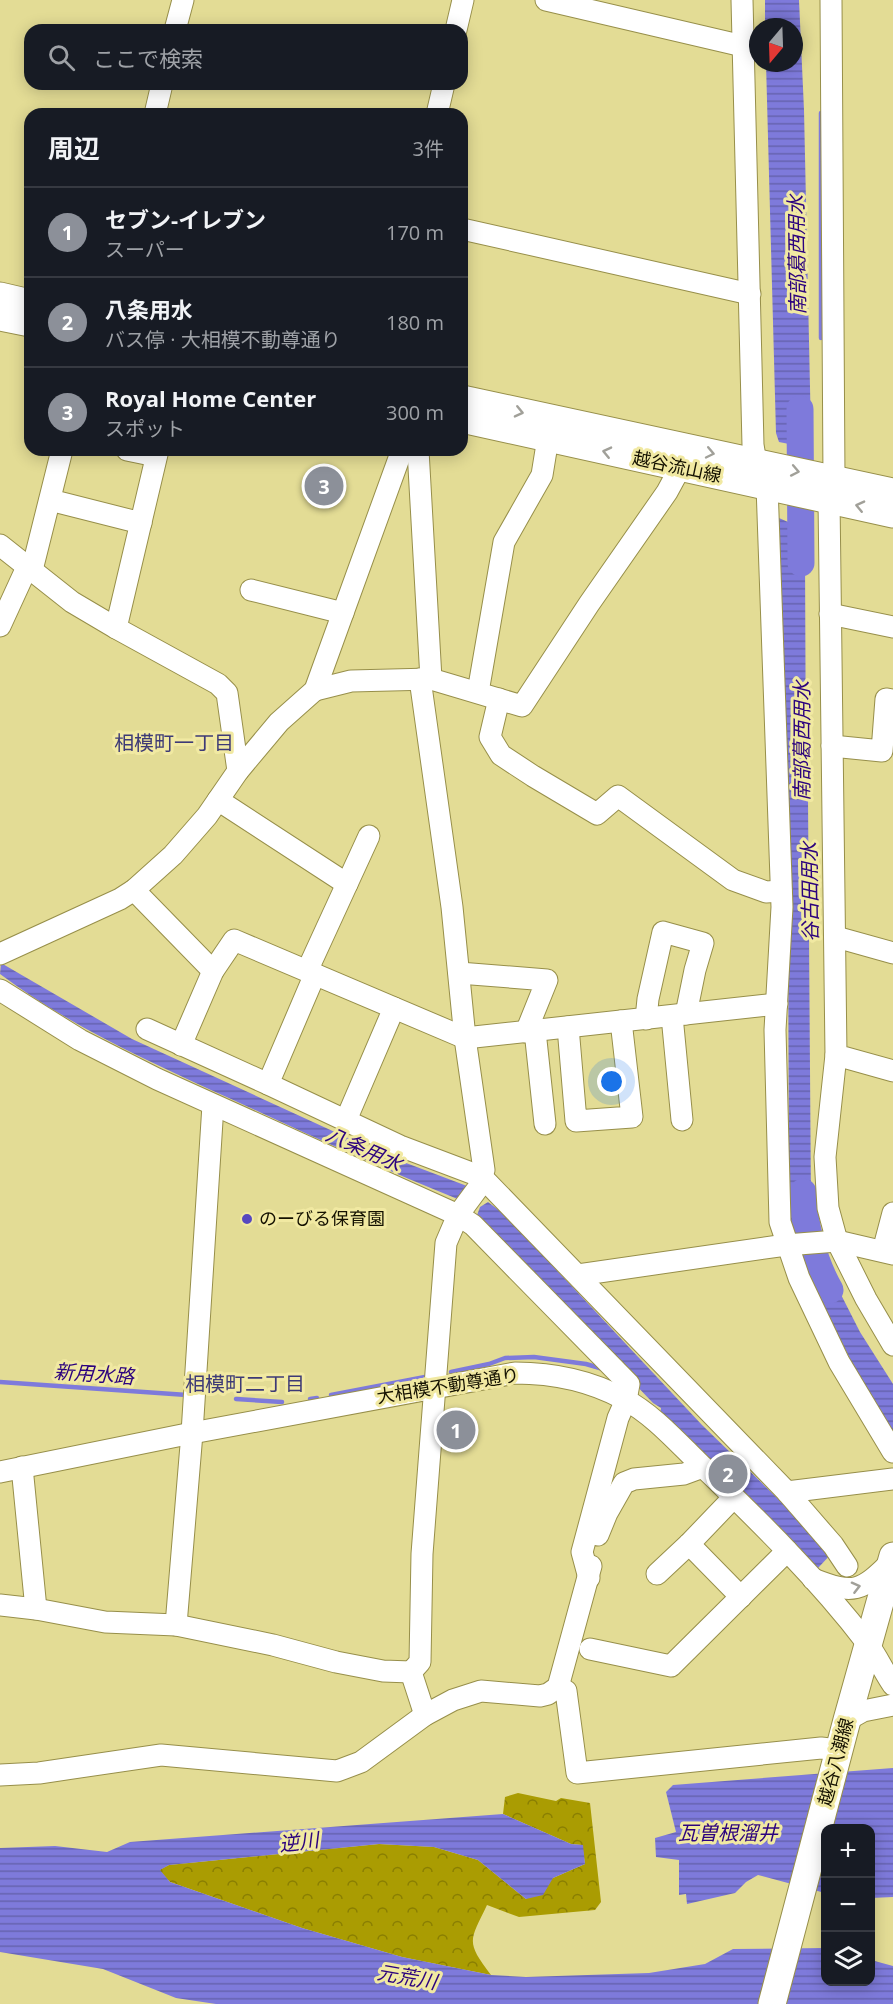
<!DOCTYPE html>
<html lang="ja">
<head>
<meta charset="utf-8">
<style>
  :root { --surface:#171b24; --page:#242831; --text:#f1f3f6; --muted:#9ea1a6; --line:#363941; --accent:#8c9099 }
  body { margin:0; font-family:"Open Sans","Noto Sans JP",sans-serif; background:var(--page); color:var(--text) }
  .controls { position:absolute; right:18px; bottom:18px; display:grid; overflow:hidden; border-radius:12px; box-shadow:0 3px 15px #0003 }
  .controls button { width:54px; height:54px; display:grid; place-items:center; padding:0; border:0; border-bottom:2px solid var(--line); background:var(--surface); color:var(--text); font:30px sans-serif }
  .compass { position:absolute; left:749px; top:18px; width:54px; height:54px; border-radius:50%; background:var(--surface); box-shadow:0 3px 15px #0003; rotate:199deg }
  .you { position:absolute; left:612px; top:1082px; width:21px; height:21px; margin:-15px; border:4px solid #fff; border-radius:50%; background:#1a73e8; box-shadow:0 0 0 9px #1a73e833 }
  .badge { display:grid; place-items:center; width:39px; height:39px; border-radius:50%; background:var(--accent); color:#fff; font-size:20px; font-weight:700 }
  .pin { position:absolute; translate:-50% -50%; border:3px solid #fff; box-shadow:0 2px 6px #0006 }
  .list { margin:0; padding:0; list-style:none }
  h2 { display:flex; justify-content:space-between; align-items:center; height:78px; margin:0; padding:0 24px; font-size:26px }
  h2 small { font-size:20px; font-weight:400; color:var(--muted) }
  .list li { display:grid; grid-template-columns:39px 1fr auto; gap:18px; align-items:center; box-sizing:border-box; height:90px; padding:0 24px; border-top:2px solid var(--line) }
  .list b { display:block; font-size:22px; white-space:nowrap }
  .list p { margin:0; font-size:20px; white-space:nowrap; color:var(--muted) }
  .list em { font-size:20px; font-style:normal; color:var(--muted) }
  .icon { flex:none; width:33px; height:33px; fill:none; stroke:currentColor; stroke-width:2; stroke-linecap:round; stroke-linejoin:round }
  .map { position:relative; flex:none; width:893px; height:2004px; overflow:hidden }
  .search { position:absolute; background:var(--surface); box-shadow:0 3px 15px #0003; left:24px; top:24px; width:444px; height:66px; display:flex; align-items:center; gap:15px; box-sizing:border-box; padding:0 21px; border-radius:18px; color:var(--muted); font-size:22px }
  .panel { position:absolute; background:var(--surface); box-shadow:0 3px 15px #0003; left:24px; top:108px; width:444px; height:348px; border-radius:18px }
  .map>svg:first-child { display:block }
</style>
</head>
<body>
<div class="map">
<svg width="893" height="2004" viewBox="0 0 893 2004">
  <defs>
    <pattern id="forest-crowns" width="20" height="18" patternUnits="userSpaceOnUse" patternTransform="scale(1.5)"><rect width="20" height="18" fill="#aa9c02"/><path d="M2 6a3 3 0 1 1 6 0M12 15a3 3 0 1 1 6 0" fill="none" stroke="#897e02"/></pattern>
    <pattern id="water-rules" width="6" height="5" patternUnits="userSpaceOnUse" patternTransform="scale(1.5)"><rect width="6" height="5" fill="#7e7adb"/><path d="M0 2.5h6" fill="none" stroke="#6663af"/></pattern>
  </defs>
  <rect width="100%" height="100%" fill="#e3dc95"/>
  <path fill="url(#forest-crowns)" d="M 518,1793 L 556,1801 L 561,1798 L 590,1803 L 601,1902 L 595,1910 L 519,1917 L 487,1905 C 470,1941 465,1941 491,1975 L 402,1957 L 302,1928 L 170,1882 L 159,1870 L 169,1865 L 379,1844 L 434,1847 L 478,1860 L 526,1899 L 553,1878 L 585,1864 L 582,1845 L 571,1844 L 503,1814 L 505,1797 Z"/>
  <g fill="url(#water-rules)">
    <path d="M 765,0 L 799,0 L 804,110 L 811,433 L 809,448 L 779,442 L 776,433 L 766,63 L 794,63 L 794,27 L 765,27 Z"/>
    <path d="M 779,518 L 806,530 L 808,545 L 805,555 L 806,789 L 808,799 L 811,1204 L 818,1229 L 795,1230 L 790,1225 L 789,1201 L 788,907 L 781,701 Z"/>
    <path d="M 1,963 L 132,1039 L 385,1155 L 467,1186 L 460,1200 C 382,1169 307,1134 231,1099 C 152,1063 71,1027 0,974 Z"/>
    <path d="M 488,1202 L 504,1214 L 702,1425 L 833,1552 L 818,1568 L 660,1414 L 661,1408 L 653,1403 L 476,1218 L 480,1207 Z"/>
    <path d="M 824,1256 L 828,1269 L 860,1332 L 893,1384 L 893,1433 L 855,1369 L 801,1260 Z"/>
    <path d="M 893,1768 L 893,1897 L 871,1898 L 870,1828 L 826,1828 L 825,1893 L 758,1875 L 746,1882 L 735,1893 L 687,1904 L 686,1894 L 679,1895 L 679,1860 L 656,1857 L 655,1838 L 676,1832 L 666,1792 L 673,1785 Z"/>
    <path d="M 503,1814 L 571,1844 L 583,1845 L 585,1864 L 553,1878 L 543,1895 L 526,1899 L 478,1860 L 434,1847 L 379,1844 L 169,1865 L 160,1870 L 170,1882 L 302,1928 L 402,1957 L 491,1975 L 526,1977 L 649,1973 L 705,1964 L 733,1949 L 825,1948 L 826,1982 L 870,1982 L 871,1960 L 893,1966 L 893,2004 L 216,2004 L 176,1998 L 103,1969 L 0,1952 L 0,1848 L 55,1846 L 107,1852 L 130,1842 Z"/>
  </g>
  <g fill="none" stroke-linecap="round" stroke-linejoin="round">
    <g stroke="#7e7adb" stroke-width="4.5">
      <path d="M 821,113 L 821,338"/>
      <path d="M 451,1372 L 489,1364 L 505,1358 L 534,1357 L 586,1364 L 603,1369"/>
      <path d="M 0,1382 L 187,1395"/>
      <path d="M 331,1395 L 425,1377"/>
      <path d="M 236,1399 L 282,1402"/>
      <path d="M 310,1399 L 317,1398"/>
    </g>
    <g stroke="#7e7adb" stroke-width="27">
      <path d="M 800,409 L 801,563"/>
      <path d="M 803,1192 C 804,1224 814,1262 830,1290"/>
    </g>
    <g stroke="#978f4a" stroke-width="23">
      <g id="minor">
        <path d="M 546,0 L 743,46"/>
        <path d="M 742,0 L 753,445 L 756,463 L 767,486 L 782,907 L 775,1030 L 780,1222 L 799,1278 L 839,1362 L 893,1452"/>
        <path d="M 831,0 L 834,479"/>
        <path d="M 175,30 L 183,0"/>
        <path d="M 456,30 L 463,0"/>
        <path d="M 155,114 L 162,84"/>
        <path d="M 437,114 L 444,84"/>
        <path d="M 462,229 L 750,294"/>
        <path d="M 127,450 L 156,456"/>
        <path d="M 418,450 L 431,679"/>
        <path d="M 829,499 L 836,1055 L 893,1071"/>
        <path d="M 50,500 L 141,523"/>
        <path d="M 0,545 L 72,602 L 116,628 L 218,684 L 227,693 L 238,771"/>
        <path d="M 32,570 L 62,450"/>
        <path d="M 251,590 L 343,613"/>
        <path d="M 830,614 L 893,627"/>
        <path d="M 0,626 L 28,565"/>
        <path d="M 116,628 L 158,450"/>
        <path d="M 315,690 L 351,681 L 431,679 L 522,706 L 589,604 L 667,492 L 680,468"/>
        <path d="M 478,692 L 504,542 L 542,475 L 548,438"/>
        <path d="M 499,699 L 490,737 L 501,755 L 533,776 L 597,814 L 618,796 L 733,880 L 766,892 L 781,891"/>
        <path d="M 832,746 L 882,751 L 886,699 L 893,700"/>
        <path d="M 218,800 L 347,884"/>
        <path d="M 134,890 L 213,971"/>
        <path d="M 836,937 L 893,953"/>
        <path d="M 0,954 L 120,899 L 134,890 L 173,855 L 207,816 L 238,771 L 279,722 L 315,690 L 402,450"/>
        <path d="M 307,971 L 369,836"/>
        <path d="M 459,973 L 547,980 L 526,1032"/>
        <path d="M 315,974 L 268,1084 L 400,1146 L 482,1177 L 787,1492 L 893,1479"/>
        <path d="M 0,990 L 80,1040 L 157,1079 L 458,1215 L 473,1225 L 629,1384 L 626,1400 L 618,1418 L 582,1552 L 589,1578"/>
        <path d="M 672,1016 L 682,1120"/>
        <path d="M 646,1019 L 648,999 L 663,932 L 703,943 L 695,970 L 686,1014"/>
        <path d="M 568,1027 L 576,1121 L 632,1117 L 621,1021"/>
        <path d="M 147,1029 L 268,1084"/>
        <path d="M 535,1031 L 545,1124"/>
        <path d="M 181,1045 L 213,971 L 234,940 L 465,1038 L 777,1004"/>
        <path d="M 836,1055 L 825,1157 L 828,1208 L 837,1241 L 866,1299 L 893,1345"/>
        <path d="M 346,1120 L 394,1008"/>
        <path d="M 883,1251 L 893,1213"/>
        <path d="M 578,1275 L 786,1245 L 837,1241 L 893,1254"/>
        <path d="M 22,1467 L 36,1609"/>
        <path d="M 0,1472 L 192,1433 L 515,1373 C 554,1373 589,1380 624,1399 C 654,1415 678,1443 703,1467 C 760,1522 818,1579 867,1643 C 877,1656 884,1672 893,1685"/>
        <path d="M 787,1492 L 833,1545 L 847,1566"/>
        <path d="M 598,1535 L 607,1513 L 624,1483 L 634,1479 L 684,1474 L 703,1467"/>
        <path d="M 689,1544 L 741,1597"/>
        <path d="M 657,1574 L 689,1544 L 734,1497"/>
        <path d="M 813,1579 C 854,1595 861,1592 892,1561"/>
        <path d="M 0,1605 L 36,1609 L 105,1622 L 176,1625 L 273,1645 L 336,1662 L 383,1671 L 411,1672 L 420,1662 L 422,1554 L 446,1243 L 458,1215 L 478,1188 L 484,1170 L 465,1038 L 452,907 L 420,679"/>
        <path d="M 176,1625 L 192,1433 L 213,1105"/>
        <path d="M 590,1649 L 671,1666 L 787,1551"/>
        <path d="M 411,1672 L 425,1715"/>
        <path d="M 558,1687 L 566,1691 L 577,1773 L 821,1748 L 839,1750"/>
        <path d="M 847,1720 L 863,1711 L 893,1705"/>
        <path d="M 0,1775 L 39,1773 L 161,1755 L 337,1771 L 361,1762 L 425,1715 L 453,1700 L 481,1691 L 540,1696 L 548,1694 L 558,1687 L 591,1566"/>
      </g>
    </g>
    <g stroke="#978f4a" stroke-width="29">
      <g id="major">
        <path d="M 0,296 L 30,303"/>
        <path d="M 0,317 L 30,323"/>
        <path d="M 462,399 L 893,492"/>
        <path d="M 462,419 L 893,514"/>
        <path d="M 772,2004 L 847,1720 L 893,1556"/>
      </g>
    </g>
    <use href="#minor" stroke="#fff" stroke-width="21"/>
    <use href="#major" stroke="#fff" stroke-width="27"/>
  </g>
  <defs><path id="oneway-chevron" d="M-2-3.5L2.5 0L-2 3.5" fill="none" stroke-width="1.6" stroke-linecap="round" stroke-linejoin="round" transform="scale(1.5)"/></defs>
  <g stroke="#a1a099">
    <use href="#oneway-chevron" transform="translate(519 412) rotate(13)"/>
    <use href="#oneway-chevron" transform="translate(607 452) rotate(-167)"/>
    <use href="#oneway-chevron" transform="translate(710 453) rotate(12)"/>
    <use href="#oneway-chevron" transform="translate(795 471) rotate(11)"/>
    <use href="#oneway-chevron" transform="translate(860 506) rotate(-167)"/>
    <use href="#oneway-chevron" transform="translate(856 1587) rotate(-14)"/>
  </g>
  <circle fill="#5748c0" stroke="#f1e9a2" stroke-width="2" cx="247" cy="1219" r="6"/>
  <g text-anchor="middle" stroke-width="6" stroke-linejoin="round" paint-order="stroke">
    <g font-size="18" fill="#141100" stroke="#f1e9a2">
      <text transform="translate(677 467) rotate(12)" y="6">越谷流山線</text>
      <text transform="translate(448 1386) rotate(-9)" y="6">大相模不動尊通り</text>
      <text transform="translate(836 1762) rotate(-75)" y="6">越谷八潮線</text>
    </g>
    <g font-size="18" fill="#141100" stroke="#f1e9a2" text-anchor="start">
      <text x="259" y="1225">のーびる保育園</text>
    </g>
    <g font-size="20" font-style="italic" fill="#2b027e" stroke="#f1e9a2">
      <text transform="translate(797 255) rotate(-91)" y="7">南部葛西用水</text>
      <text transform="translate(802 741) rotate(-90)" y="7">南部葛西用水</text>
      <text transform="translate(810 892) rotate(-91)" y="7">谷古田用水</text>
      <text transform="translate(364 1149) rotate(24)" y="7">八条用水</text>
      <text transform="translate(94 1374) rotate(4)" y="7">新用水路</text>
      <text x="728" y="1840">瓦曽根溜井</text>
      <text transform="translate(299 1842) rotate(-7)" y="7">逆川</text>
      <text transform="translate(407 1977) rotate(10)" y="7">元荒川</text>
    </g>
    <g font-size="20" fill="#3d3a76" stroke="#f1e9a2">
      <text x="174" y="750">相模町一丁目</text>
      <text x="245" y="1391">相模町二丁目</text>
    </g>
  </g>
</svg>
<div class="controls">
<button>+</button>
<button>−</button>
<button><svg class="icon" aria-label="layers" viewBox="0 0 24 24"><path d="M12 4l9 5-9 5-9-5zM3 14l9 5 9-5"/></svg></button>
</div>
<svg class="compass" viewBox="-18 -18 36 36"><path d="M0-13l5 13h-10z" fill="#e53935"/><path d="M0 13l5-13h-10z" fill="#9ea1a6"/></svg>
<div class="you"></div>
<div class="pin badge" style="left:456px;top:1430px">1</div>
<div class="pin badge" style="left:728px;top:1474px">2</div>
<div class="pin badge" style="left:324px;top:486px">3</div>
<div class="search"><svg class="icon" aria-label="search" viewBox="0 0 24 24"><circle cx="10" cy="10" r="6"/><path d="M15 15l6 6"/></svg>ここで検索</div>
<section class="panel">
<h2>周辺<small>3件</small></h2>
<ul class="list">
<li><span class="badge">1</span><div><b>セブン-イレブン</b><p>スーパー</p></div><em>170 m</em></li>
<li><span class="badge">2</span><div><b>八条用水</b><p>バス停 · 大相模不動尊通り</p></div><em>180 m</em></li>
<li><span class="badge">3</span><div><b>Royal Home Center</b><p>スポット</p></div><em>300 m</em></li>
</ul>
</section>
</div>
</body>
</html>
